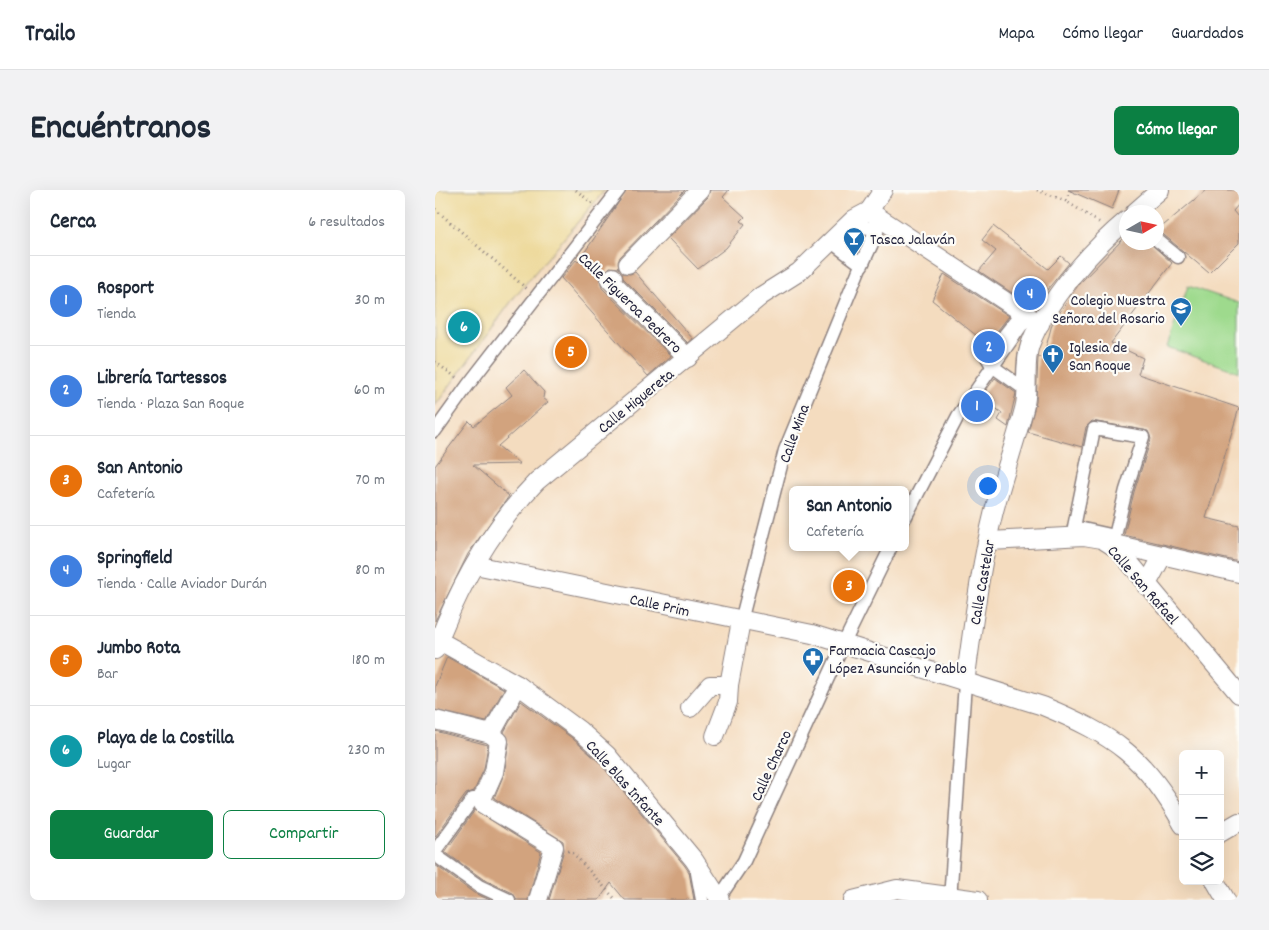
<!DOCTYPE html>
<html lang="es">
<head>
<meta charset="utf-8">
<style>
  :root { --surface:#fff; --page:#f2f2f3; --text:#1f2937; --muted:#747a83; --line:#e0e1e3; --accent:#0b8043 }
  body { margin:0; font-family:Dekko,sans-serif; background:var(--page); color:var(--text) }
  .controls { position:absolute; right:15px; bottom:15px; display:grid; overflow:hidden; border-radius:8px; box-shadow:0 5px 20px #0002 }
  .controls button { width:45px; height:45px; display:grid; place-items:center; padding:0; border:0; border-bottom:1px solid var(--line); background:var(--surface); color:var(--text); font:25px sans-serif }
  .compass { position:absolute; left:684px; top:15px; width:45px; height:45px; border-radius:50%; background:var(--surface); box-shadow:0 5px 20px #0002; rotate:81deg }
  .you { position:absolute; left:552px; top:295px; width:18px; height:18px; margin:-12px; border:4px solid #fff; border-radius:50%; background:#1a73e8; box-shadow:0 0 0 8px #1a73e833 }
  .badge { display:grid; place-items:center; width:32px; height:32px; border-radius:50%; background:var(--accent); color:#fff; font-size:16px; font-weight:700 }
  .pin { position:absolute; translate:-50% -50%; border:2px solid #fff; box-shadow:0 1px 5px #0006 }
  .popup { position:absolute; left:354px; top:296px; width:120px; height:65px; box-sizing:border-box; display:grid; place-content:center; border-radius:8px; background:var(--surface); filter:drop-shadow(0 1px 4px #0005); font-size:16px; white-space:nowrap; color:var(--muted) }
  .popup b { font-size:19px; color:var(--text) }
  .popup::after { content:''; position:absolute; left:50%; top:100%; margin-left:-10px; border:10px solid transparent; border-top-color:var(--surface) }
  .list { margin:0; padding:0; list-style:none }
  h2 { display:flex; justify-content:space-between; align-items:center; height:65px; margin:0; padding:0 20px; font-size:21px }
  h2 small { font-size:16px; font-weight:400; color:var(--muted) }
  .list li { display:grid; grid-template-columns:32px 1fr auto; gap:15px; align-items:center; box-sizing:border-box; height:90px; padding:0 20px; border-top:1px solid var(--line) }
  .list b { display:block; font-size:19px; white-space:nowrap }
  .list p { margin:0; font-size:16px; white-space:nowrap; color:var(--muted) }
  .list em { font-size:16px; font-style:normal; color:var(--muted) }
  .actions { display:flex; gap:10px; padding:15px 20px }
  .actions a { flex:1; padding:11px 0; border:1px solid var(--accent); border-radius:8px; text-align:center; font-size:18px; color:var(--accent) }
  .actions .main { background:var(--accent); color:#fff }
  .icon { flex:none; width:28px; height:28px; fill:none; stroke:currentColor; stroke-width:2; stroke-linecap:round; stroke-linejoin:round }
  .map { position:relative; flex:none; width:804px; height:710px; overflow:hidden; border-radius:8px }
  header { display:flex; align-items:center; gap:30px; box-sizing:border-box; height:70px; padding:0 25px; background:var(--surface); border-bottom:1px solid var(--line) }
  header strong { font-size:24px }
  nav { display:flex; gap:28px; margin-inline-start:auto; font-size:18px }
  .intro { display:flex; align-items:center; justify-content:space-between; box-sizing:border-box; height:120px; padding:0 30px }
  h1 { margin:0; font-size:35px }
  .button { padding:12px 22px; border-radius:8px; background:var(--accent); color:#fff; font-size:18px; font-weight:700 }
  main { display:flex; gap:30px; padding:0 30px }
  aside { flex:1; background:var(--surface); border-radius:8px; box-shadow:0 5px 20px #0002 }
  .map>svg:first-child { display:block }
</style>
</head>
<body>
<header>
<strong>Trailo</strong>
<nav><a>Mapa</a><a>Cómo llegar</a><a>Guardados</a></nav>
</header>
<div class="intro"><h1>Encuéntranos</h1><a class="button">Cómo llegar</a></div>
<main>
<aside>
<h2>Cerca<small>6 resultados</small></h2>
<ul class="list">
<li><span class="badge" style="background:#3f7fe0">1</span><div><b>Rosport</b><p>Tienda</p></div><em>30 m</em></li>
<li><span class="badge" style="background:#3f7fe0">2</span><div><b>Librería Tartessos</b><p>Tienda · Plaza San Roque</p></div><em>60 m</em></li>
<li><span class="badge" style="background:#e8710a">3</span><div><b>San Antonio</b><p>Cafetería</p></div><em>70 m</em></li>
<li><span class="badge" style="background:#3f7fe0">4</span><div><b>Springfield</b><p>Tienda · Calle Aviador Durán</p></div><em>80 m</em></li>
<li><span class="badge" style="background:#e8710a">5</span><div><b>Jumbo Rota</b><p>Bar</p></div><em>180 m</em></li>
<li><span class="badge" style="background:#0f9aa8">6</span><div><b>Playa de la Costilla</b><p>Lugar</p></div><em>230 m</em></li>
</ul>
<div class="actions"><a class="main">Guardar</a><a>Compartir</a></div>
</aside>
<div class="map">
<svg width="804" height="710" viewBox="0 0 804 710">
  <rect width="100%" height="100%" fill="#fdfcf7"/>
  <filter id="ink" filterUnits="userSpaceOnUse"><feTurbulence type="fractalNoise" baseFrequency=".02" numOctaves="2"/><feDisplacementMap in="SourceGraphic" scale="10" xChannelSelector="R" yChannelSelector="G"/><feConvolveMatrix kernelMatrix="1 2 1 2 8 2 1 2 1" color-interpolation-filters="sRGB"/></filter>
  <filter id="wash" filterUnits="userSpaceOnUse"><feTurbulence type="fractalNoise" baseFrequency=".0096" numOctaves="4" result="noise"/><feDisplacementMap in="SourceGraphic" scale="20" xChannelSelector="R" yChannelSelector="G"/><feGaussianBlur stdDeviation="1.12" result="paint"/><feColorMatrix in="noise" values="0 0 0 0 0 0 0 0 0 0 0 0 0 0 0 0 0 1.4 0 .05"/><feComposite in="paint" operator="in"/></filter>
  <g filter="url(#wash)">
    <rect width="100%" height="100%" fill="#f4dcbf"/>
    <path fill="#9eda8d" stroke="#607e64" d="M 753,96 L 804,113 L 804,182 L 732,157 Z"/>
    <path fill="#eeda9e" stroke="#887e6c" d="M 0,0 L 170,0 L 81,105 L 0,216 Z"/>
    <g id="blocks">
      <g fill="#d2a37e">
        <path d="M 192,0 L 250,0 L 185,67 L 183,72 L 184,78 L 175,77 L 165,88 L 167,98 L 236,166 L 213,186 L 126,88 L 141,70 L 143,72 Z"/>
        <path d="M 275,0 L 294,0 L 288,7 L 310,27 L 306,31 L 310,34 L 291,58 L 263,79 L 233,48 L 273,7 Z"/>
        <path d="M 633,0 L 684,0 L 677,19 Z"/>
        <path d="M 771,0 L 804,0 L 804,14 L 798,21 L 804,28 L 804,53 L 774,83 L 723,40 Z"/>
        <path d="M 558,36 L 613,79 L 626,66 L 634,73 L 598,117 L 544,81 L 561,61 L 547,50 Z"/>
        <path d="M 692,45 L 692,52 L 714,52 L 737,73 L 676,153 L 708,168 L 703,184 L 804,218 L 771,328 L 804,336 L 804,372 L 689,345 L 699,302 L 716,249 L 713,241 L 657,231 L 651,237 L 647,257 L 593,242 L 601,212 L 603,168 L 609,165 L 617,134 L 644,94 Z"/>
        <path d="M 200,82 L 258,149 L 253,153 L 188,88 L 187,83 L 195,84 Z"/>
        <path d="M 509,84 L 574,126 L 552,154 L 497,110 Z"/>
        <path d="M 89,180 L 109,202 L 108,208 L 113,212 L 63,256 L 85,274 L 38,275 L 74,306 L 33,364 L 0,431 L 0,276 L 34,231 L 39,236 L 77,205 L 71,197 Z"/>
        <path d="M 560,188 L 581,203 L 573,237 L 563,230 L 567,223 L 546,207 Z"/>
        <path d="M 12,467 L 69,499 L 51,532 L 0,520 L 0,496 Z"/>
        <path d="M 86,511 L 137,548 L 164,572 L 250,676 L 254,682 L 259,710 L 190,710 L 176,693 L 164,710 L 114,710 L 129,660 L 128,651 L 59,608 L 69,584 L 74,553 L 69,542 Z"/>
        <path d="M 0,541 L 53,555 L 49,579 L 39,601 L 31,604 L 0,647 Z"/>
        <path d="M 40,620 L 106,662 L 93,710 L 82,710 L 78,703 L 48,689 L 10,662 Z"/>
        <path d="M 0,675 L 39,703 L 55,710 L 0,710 Z"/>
      </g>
    </g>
  </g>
  <g filter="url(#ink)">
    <use href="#blocks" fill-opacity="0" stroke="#8b7f7d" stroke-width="1"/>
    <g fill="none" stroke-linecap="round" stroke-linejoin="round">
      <g stroke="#8b7f7d" stroke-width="15">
        <g id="pedestrian">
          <path d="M 425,37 L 435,38 L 442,43 L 427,75 L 403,57 Z"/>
          <path d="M 722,50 L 743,67"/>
          <path d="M 587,126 L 601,136 C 588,160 588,171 588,198 L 557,176 L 552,167 L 583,128 Z"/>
          <path d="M 659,239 L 708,247 L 691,300 L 680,346 L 639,337 Z"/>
          <path d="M 0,241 L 33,195 L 184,0"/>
          <path d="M 470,328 L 523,226 L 593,126"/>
          <path d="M 306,431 L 350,260 L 440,41 L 449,31"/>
          <path d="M 0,661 L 38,609 L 47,609"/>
          <path d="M 0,665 L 44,696 L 74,710"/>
          <path d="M 265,687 L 262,683 L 267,710"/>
          <path d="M 284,708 L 309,671 L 409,453 L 456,357"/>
          <path d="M 515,710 L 530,493"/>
        </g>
      </g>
      <g stroke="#8b7f7d" stroke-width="20">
        <g id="minor">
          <path d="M 434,21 L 605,134"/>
          <path d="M 700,22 L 725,0"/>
          <path d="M 193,74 L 265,0"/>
          <path d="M 178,87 L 175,90 L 253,168"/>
          <path d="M 554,351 L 649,346 L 667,349 L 684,360 L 804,504"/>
          <path d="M 675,353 L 804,383"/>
          <path d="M 40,375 L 377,444 L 608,516 C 678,545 711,567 748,635"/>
          <path d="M 711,396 L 728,365"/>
          <path d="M 3,450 L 83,495 L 144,540 L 172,565 L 259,670 L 285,710"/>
          <path d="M 0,460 C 23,398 56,338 102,291 L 326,106 L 364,82 L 419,29 L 434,21 L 448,0"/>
          <path d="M 530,493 C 538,436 545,377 559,321 C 568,287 580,253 589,219 C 595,198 588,176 595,155 C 611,111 656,60 692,30"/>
          <path d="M 83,495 L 56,544 L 64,551 L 59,582 L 47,609 L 48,614 L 119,657 L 103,710"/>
          <path d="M 294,495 L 306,431"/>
          <path d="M 255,518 L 275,495 L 294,495 L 293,512 L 280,546"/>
          <path d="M 0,530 L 56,544"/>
          <path d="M 785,643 L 804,632"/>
          <path d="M 780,691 L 791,710"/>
          <path d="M 418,710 L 462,699 L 543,710"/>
        </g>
      </g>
      <g stroke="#8b7f7d" stroke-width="3" stroke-dasharray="1 4" stroke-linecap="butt">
        <path d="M 141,0 L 158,14"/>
        <path d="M 602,0 L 631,11"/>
        <path d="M 635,0 L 631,11 L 665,33"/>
        <path d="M 0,19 L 92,99"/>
        <path d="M 150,66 L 163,79"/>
        <path d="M 0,172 L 22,188"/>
        <path d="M 133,661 L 137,662 L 181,710"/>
      </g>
      <use href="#pedestrian" stroke="#fff" stroke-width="12"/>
      <use href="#minor" stroke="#fff" stroke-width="18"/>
    </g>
  </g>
  <defs>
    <g id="bar-pin" transform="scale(1.125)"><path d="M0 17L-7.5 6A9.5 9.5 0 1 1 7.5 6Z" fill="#1f6fb2" stroke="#fdfcf7"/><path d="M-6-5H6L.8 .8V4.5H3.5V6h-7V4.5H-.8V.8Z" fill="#fff"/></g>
    <g id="school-pin" transform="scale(1.125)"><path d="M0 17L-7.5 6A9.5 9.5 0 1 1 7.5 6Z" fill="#1f6fb2" stroke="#fdfcf7"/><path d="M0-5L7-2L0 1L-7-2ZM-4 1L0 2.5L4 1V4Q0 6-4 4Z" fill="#fff"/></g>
    <g id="church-pin" transform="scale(1.125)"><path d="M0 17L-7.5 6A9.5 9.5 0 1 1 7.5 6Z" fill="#1f6fb2" stroke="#fdfcf7"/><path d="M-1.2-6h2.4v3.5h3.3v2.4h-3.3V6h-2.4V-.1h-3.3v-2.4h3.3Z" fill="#fff"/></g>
    <g id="pharmacy-pin" transform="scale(1.125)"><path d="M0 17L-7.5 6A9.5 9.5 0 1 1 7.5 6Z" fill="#1f6fb2" stroke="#fdfcf7"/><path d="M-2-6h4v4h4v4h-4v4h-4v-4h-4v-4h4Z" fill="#fff"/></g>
  </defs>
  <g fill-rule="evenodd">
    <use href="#bar-pin" x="419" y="48"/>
    <use href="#school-pin" x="746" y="118"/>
    <use href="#church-pin" x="618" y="165"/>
    <use href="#pharmacy-pin" x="378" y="468"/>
  </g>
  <g text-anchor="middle" stroke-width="4.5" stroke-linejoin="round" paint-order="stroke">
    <g font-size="16" fill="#22223b" stroke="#fdfcf7" text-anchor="start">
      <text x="435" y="54">Tasca Jalaván</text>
      <text x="730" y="115" text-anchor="end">Colegio Nuestra<tspan x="730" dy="18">Señora del Rosario</tspan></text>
      <text x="634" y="162">Iglesia de<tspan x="634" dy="18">San Roque</tspan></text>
      <text x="394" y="465">Farmacia Cascajo<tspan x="394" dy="18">López Asunción y Pablo</tspan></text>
    </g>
    <g font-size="16" fill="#22223b" stroke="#fdfcf7">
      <text transform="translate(196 112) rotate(44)" y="6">Calle Figueroa Pedrero</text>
      <text transform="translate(200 210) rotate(-39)" y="6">Calle Higuereta</text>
      <text transform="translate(358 243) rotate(-70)" y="6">Calle Mina</text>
      <text transform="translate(546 392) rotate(-80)" y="6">Calle Castelar</text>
      <text transform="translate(709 394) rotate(49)" y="6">Calle San Rafael</text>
      <text transform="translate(225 414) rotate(12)" y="6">Calle Prim</text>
      <text transform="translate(335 575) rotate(-65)" y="6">Calle Charco</text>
      <text transform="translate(191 592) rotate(48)" y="6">Calle Blas Infante</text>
    </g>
  </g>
</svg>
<div class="controls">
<button>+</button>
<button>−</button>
<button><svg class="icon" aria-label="layers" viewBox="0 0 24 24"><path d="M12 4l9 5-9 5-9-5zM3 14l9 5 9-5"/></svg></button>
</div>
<svg class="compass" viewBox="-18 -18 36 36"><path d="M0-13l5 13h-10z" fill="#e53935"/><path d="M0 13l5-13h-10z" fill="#747a83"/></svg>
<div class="you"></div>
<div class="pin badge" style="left:542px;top:216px;background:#3f7fe0">1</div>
<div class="pin badge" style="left:554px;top:157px;background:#3f7fe0">2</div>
<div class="pin badge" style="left:414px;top:396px;background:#e8710a">3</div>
<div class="popup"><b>San Antonio</b>Cafetería</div>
<div class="pin badge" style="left:595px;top:104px;background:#3f7fe0">4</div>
<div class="pin badge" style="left:136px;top:162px;background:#e8710a">5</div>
<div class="pin badge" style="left:29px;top:137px;background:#0f9aa8">6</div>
</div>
</main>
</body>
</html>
